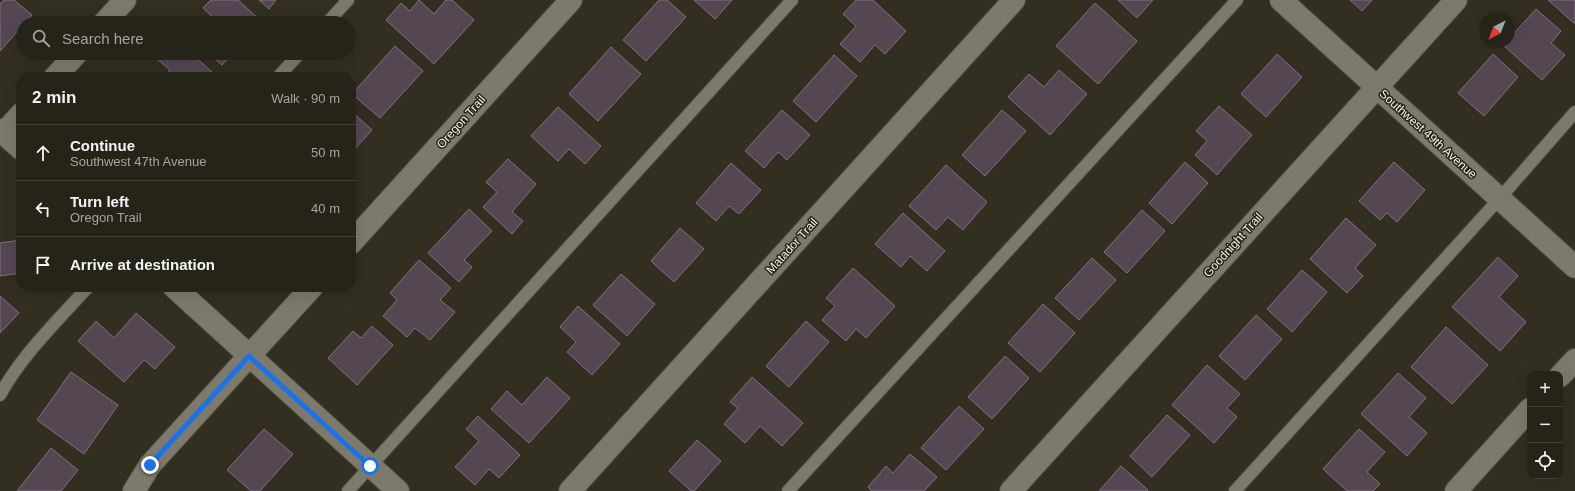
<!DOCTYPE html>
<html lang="en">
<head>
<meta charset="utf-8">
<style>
  :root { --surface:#262319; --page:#322f26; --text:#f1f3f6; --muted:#a4a4a2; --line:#424038 }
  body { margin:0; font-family:Arial,sans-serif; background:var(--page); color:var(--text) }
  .controls { position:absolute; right:12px; bottom:12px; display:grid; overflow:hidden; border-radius:8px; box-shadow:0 4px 16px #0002 }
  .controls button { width:36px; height:36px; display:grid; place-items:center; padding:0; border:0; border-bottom:1px solid var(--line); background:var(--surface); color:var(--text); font:20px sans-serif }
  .compass { position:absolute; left:1479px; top:12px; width:36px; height:36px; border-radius:50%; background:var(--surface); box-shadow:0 4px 16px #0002; rotate:222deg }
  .stop { position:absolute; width:12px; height:12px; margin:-9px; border:3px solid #1a73e8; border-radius:50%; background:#fff }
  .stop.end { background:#1a73e8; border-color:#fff; box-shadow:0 1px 4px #0008 }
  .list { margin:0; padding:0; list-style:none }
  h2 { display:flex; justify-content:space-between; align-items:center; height:52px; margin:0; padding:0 16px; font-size:17px }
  h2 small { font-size:13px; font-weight:400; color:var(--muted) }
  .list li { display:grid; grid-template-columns:26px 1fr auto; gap:12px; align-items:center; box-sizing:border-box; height:56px; padding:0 16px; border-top:1px solid var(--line) }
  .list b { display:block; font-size:15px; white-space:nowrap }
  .list p { margin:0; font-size:13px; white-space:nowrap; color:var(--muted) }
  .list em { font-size:13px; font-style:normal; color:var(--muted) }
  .icon { flex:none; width:22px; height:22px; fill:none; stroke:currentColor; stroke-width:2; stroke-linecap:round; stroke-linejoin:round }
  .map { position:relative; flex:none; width:1575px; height:491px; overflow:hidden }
  .search { position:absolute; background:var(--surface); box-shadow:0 4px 16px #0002; left:16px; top:16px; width:340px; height:44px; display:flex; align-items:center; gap:10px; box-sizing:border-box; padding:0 14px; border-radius:22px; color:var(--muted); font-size:15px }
  .panel { position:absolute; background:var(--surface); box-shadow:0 4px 16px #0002; left:16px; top:72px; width:340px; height:220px; border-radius:16px }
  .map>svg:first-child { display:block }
</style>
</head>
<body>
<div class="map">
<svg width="1575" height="491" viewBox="0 0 1575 491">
  <rect width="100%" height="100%" fill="#322f21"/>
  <g fill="#544752" stroke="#7e717c">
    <path d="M 4,0 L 14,0 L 32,15 L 25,23 L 23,23 L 23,25 L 0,51 L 0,4 Z"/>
    <path d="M 211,0 L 238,0 L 261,21 L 260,23 L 219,23 L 203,8 Z"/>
    <path d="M 259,0 L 276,0 L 269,9 Z"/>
    <path d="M 419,0 L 434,14 L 446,0 L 452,0 L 474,20 L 434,64 L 386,20 L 401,3 L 410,11 Z"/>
    <path d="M 659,0 L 667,0 L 686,17 L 646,61 L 623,40 Z"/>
    <path d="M 694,0 L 732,0 L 715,19 Z"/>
    <path d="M 856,0 L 873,0 L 906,31 L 885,54 L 875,45 L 860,62 L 840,44 L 856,26 L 843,14 Z"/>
    <path d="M 1118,0 L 1153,0 L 1137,18 Z"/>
    <path d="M 1350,0 L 1372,0 L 1362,11 Z"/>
    <path d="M 1548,0 L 1575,0 L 1575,24 Z"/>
    <path d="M 1095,3 L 1137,41 L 1098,84 L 1056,46 Z"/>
    <path d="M 1536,9 L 1561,31 L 1551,43 L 1565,55 L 1542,80 L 1503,45 L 1506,42 L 1509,42 L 1509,39 Z"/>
    <path d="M 395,46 L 423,71 L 380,118 L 352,94 Z"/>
    <path d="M 611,47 L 641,74 L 598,121 L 569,94 Z"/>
    <path d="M 161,53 L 191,53 L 213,73 L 210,77 L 164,77 L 170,70 L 156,58 Z"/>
    <path d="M 208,53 L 233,53 L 222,65 Z"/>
    <path d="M 1277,54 L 1302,77 L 1266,117 L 1241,94 Z"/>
    <path d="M 1493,54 L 1518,77 L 1484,116 L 1458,93 Z"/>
    <path d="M 834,55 L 857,76 L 816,122 L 793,101 Z"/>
    <path d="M 1059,70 L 1087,94 L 1050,135 L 1008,97 L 1029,74 L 1044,87 Z"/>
    <path d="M 1219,106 L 1252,135 L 1217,175 L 1195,155 L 1207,141 L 1196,131 Z"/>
    <path d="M 558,107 L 601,146 L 585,164 L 569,149 L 558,161 L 531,136 Z"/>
    <path d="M 782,110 L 810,135 L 787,160 L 778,152 L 764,168 L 745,151 Z"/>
    <path d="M 1002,110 L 1026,131 L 985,176 L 962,155 Z"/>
    <path d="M 351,111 L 372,130 L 351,153 Z"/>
    <path d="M 508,159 L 536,184 L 512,212 L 523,221 L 512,234 L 483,207 L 497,192 L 486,182 Z"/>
    <path d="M 1185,162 L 1208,183 L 1172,224 L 1149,203 Z"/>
    <path d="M 1394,162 L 1425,190 L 1397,222 L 1387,213 L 1380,220 L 1359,201 Z"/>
    <path d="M 731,163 L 761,190 L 739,214 L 729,206 L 716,221 L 696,203 Z"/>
    <path d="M 946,165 L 987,202 L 963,230 L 948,217 L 936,230 L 909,206 Z"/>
    <path d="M 469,209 L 492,231 L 464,260 L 472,267 L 459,282 L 428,253 Z"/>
    <path d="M 1142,210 L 1165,231 L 1127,273 L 1104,252 Z"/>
    <path d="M 903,213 L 945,251 L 927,271 L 910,256 L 901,267 L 875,244 Z"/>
    <path d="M 1346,218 L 1376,245 L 1355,268 L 1363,276 L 1347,293 L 1310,259 Z"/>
    <path d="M 680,228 L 704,249 L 674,282 L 651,261 Z"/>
    <path d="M 21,240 L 21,273 L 0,276 L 0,243 Z"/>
    <path d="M 1498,257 L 1518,276 L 1499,297 L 1526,322 L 1500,351 L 1452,307 Z"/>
    <path d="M 1092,258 L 1116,280 L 1079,320 L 1055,298 Z"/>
    <path d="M 419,260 L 451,288 L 440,300 L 455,312 L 430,340 L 415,328 L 407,337 L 383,316 L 397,300 L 390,293 Z"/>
    <path d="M 853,268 L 895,306 L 866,338 L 856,329 L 846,341 L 822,320 L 835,306 L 826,298 Z"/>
    <path d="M 1302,270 L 1327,292 L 1292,332 L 1267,309 Z"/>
    <path d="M 621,274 L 655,304 L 627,336 L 593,305 Z"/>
    <path d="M 0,296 L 19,313 L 0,333 Z"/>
    <path d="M 1043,304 L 1075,333 L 1040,372 L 1008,343 Z"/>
    <path d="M 578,306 L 620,344 L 592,375 L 567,352 L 576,342 L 560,327 Z"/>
    <path d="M 136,313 L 175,347 L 155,369 L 144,360 L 124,382 L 78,341 L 96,321 L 114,338 Z"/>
    <path d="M 1256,315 L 1282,339 L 1245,380 L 1219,356 Z"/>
    <path d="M 806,321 L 829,342 L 789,387 L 766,366 Z"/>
    <path d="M 372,326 L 393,345 L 357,385 L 328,358 L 353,331 L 361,338 Z"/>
    <path d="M 1446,327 L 1488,365 L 1452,404 L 1411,367 Z"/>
    <path d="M 1005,356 L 1029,378 L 992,419 L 968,397 Z"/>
    <path d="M 1207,365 L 1240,394 L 1227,408 L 1237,417 L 1214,443 L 1172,405 Z"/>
    <path d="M 71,372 L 118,405 L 84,454 L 37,420 Z"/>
    <path d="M 1398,373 L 1426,398 L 1409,417 L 1427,433 L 1407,456 L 1361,414 Z"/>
    <path d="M 547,377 L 570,398 L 529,443 L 491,409 L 507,391 L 522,405 Z"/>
    <path d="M 752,377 L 803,423 L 782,446 L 760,426 L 745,443 L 724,424 L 738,408 L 730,402 Z"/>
    <path d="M 959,406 L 984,429 L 946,470 L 921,448 Z"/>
    <path d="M 1167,415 L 1190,435 L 1152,477 L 1130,456 Z"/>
    <path d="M 478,416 L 520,455 L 499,478 L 489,469 L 475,485 L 455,467 L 479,441 L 466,429 Z"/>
    <path d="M 264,429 L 293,454 L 260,491 L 251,491 L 227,470 Z"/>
    <path d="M 1359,429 L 1385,452 L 1367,472 L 1380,484 L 1373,491 L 1347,491 L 1323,469 Z"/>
    <path d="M 697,440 L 721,461 L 694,491 L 691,491 L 669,471 Z"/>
    <path d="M 51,448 L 78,470 L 61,491 L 17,491 Z"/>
    <path d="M 910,454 L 937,477 L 924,491 L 872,491 L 868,487 L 886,466 L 893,473 Z"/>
    <path d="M 1121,466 L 1148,490 L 1147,491 L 1099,491 Z"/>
  </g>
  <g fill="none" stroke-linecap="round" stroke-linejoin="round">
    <g stroke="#4e4c40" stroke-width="14">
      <g id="service">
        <path d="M 327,23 L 348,0"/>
        <path d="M 278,77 L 300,53"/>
        <path d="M 0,395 C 21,356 58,320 88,287"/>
        <path d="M 348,491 L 792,0"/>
        <path d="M 788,491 L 1237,0"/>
        <path d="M 1235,491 L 1500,198 L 1575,112"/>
      </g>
    </g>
    <g stroke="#4e4c40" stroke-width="24">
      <g id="minor">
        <path d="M 1281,0 L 1575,267"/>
        <path d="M 104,23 L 125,0"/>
        <path d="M 55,77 L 77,53"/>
        <path d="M 4,133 L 21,114"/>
        <path d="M 351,243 L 571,0"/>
        <path d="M 1560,376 L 1575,360"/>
        <path d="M 134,491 L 150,465 L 312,287"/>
        <path d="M 570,491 L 1014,0"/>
        <path d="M 1011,491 L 1456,0"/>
        <path d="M 1456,491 L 1530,409"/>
      </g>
    </g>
    <g stroke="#4e4c40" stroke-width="24">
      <g id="tertiary">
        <path d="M 0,130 L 21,149"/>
        <path d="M 174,287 L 398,491"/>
      </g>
    </g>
    <use href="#service" stroke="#7e7a6b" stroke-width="12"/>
    <use href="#minor" stroke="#7e7a6b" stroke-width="22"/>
    <use href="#tertiary" stroke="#7e7a6b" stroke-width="22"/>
  </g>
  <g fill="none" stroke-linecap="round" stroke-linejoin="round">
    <path stroke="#1a73e8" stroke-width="5" d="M 150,465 L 249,356 L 370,466"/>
  </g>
  <g text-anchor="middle" stroke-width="3" stroke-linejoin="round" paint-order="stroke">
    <g font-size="12" fill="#f4f2e9" stroke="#282518">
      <text transform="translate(461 122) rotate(-48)" y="4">Oregon Trail</text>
      <text transform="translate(1428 134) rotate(42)" y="4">Southwest 49th Avenue</text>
      <text transform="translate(1233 245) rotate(-48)" y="4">Goodnight Trail</text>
      <text transform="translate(792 246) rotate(-48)" y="4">Matador Trail</text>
    </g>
  </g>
</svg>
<div class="controls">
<button>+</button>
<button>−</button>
<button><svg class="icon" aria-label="locate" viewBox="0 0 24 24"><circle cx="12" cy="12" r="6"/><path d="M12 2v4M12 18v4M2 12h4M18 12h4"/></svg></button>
</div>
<svg class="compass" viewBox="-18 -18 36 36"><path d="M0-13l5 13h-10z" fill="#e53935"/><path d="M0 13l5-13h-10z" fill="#a4a4a2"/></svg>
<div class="stop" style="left:370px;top:466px"></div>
<div class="stop end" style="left:150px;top:465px"></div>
<div class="search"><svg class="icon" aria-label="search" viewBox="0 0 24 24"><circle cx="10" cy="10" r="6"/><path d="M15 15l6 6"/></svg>Search here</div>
<section class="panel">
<h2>2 min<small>Walk · 90 m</small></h2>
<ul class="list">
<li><svg class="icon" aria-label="ahead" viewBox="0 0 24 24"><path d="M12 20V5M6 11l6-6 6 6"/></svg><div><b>Continue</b><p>Southwest 47th Avenue</p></div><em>50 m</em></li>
<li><svg class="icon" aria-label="left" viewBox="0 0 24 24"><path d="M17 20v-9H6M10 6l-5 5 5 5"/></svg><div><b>Turn left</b><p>Oregon Trail</p></div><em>40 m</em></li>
<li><svg class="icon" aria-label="arrive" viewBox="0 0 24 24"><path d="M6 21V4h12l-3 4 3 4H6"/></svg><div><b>Arrive at destination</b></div></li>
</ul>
</section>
</div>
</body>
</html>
